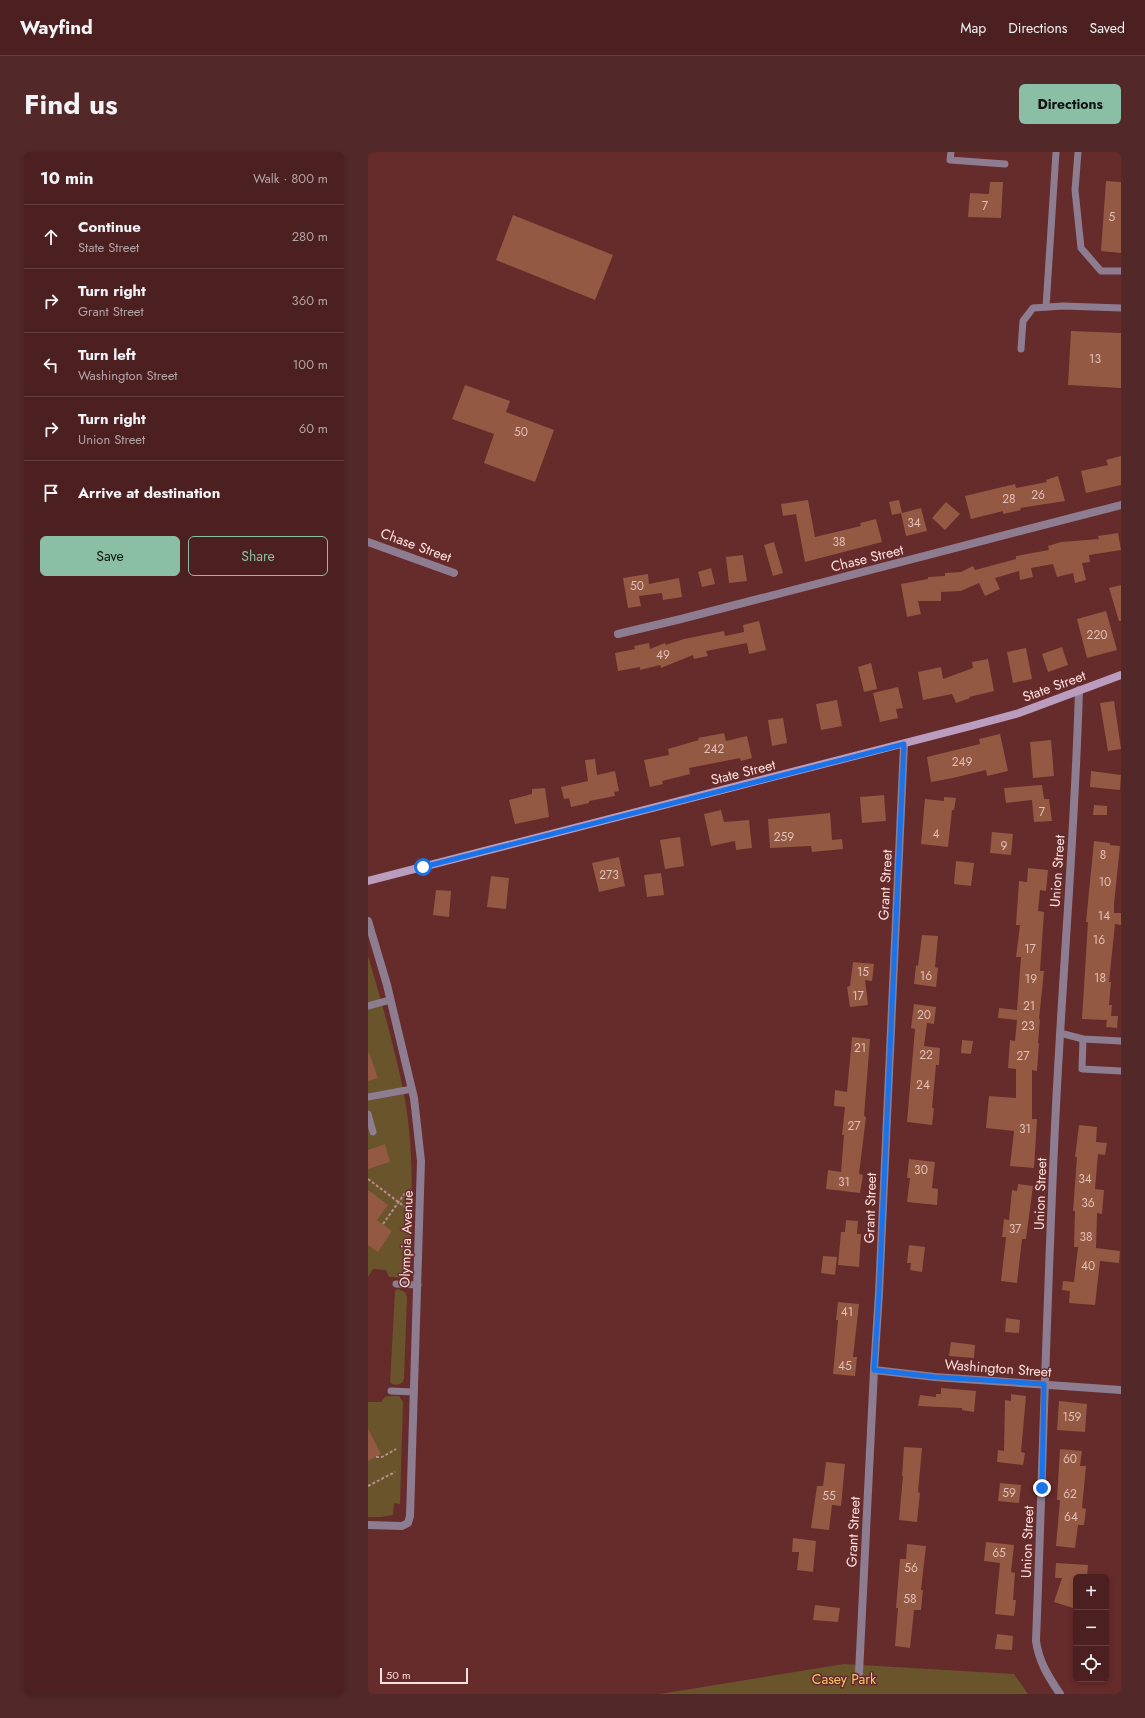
<!DOCTYPE html>
<html lang="en">
<head>
<meta charset="utf-8">
<style>
  :root { --surface:#4c2020; --page:#532829; --text:#f1f3f6; --muted:#b2a3a5; --line:#633e3e; --accent:#8abfa5 }
  body { margin:0; font-family:Jost,sans-serif; background:var(--page); color:var(--text) }
  .controls { position:absolute; right:12px; bottom:12px; display:grid; overflow:hidden; border-radius:6px; box-shadow:0 2px 6px #0003 }
  .controls button { width:36px; height:36px; display:grid; place-items:center; padding:0; border:0; border-bottom:1px solid var(--line); background:var(--surface); color:var(--text); font:20px sans-serif }
  .scale { position:absolute; left:12px; bottom:10px; width:88px; box-sizing:border-box; padding-left:4px; border:2px solid #ffe0df; border-top:0; font-size:11px; line-height:14px; white-space:nowrap; color:#ffe0df; -webkit-text-stroke:3px #662b2b; paint-order:stroke }
  .stop { position:absolute; width:12px; height:12px; margin:-9px; border:3px solid #1a73e8; border-radius:50%; background:#fff }
  .stop.end { background:#1a73e8; border-color:#fff; box-shadow:0 1px 4px #0008 }
  .list { margin:0; padding:0; list-style:none }
  h2 { display:flex; justify-content:space-between; align-items:center; height:52px; margin:0; padding:0 16px; font-size:17px }
  h2 small { font-size:13px; font-weight:400; color:var(--muted) }
  .list li { display:grid; grid-template-columns:26px 1fr auto; gap:12px; align-items:center; box-sizing:border-box; height:64px; padding:0 16px; border-top:1px solid var(--line) }
  .list b { display:block; font-size:15px; white-space:nowrap }
  .list p { margin:0; font-size:13px; white-space:nowrap; color:var(--muted) }
  .list em { font-size:13px; font-style:normal; color:var(--muted) }
  .actions { display:flex; gap:8px; padding:12px 16px }
  .actions a { flex:1; padding:9px 0; border:1px solid var(--accent); border-radius:6px; text-align:center; font-size:14px; color:var(--accent) }
  .actions .main { background:var(--accent); color:#111 }
  .icon { flex:none; width:22px; height:22px; fill:none; stroke:currentColor; stroke-width:2; stroke-linecap:round; stroke-linejoin:round }
  .map { position:relative; flex:none; width:753px; height:1542px; overflow:hidden; border-radius:6px }
  header { display:flex; align-items:center; gap:24px; box-sizing:border-box; height:56px; padding:0 20px; background:var(--surface); border-bottom:1px solid var(--line) }
  header strong { font-size:19px }
  nav { display:flex; gap:22px; margin-inline-start:auto; font-size:14px }
  .intro { display:flex; align-items:center; justify-content:space-between; box-sizing:border-box; height:96px; padding:0 24px }
  h1 { margin:0; font-size:28px }
  .button { padding:10px 18px; border-radius:6px; background:var(--accent); color:#111; font-size:14px; font-weight:700 }
  main { display:flex; gap:24px; padding:0 24px }
  aside { flex:1; background:var(--surface); border-radius:6px; box-shadow:0 2px 6px #0003 }
  .map>svg:first-child { display:block }
</style>
</head>
<body>
<header>
<strong>Wayfind</strong>
<nav><a>Map</a><a>Directions</a><a>Saved</a></nav>
</header>
<div class="intro"><h1>Find us</h1><a class="button">Directions</a></div>
<main>
<aside>
<h2>10 min<small>Walk · 800 m</small></h2>
<ul class="list">
<li><svg class="icon" aria-label="ahead" viewBox="0 0 24 24"><path d="M12 20V5M6 11l6-6 6 6"/></svg><div><b>Continue</b><p>State Street</p></div><em>280 m</em></li>
<li><svg class="icon" aria-label="right" viewBox="0 0 24 24"><path d="M7 20v-9h11M14 6l5 5-5 5"/></svg><div><b>Turn right</b><p>Grant Street</p></div><em>360 m</em></li>
<li><svg class="icon" aria-label="left" viewBox="0 0 24 24"><path d="M17 20v-9H6M10 6l-5 5 5 5"/></svg><div><b>Turn left</b><p>Washington Street</p></div><em>100 m</em></li>
<li><svg class="icon" aria-label="right" viewBox="0 0 24 24"><path d="M7 20v-9h11M14 6l5 5-5 5"/></svg><div><b>Turn right</b><p>Union Street</p></div><em>60 m</em></li>
<li><svg class="icon" aria-label="arrive" viewBox="0 0 24 24"><path d="M6 21V4h12l-3 4 3 4H6"/></svg><div><b>Arrive at destination</b></div></li>
</ul>
<div class="actions"><a class="main">Save</a><a>Share</a></div>
</aside>
<div class="map">
<svg width="753" height="1542" viewBox="0 0 753 1542">
  <rect width="100%" height="100%" fill="#662b2b"/>
  <g fill="#69542c">
    <path d="M 0,804 C 14,851 28,900 37,948 C 47,1005 44,1065 40,1122 L 36,1126 L 21,1125 L 18,1118 L 5,1117 L 0,1125 Z"/>
    <path d="M 30,1137 L 37,1140 L 39,1145 L 36,1227 C 34,1233 28,1234 22,1231 L 27,1139 Z"/>
    <path d="M 22,1244 L 31,1244 L 35,1250 L 32,1352 L 26,1351 L 25,1363 L 13,1365 L 0,1365 L 0,1250 L 13,1250 L 17,1245 Z"/>
    <path d="M 476,1512 L 646,1522 L 660,1542 L 292,1542 Z"/>
  </g>
  <g fill="#945942">
    <path d="M 738,29 L 753,30 L 753,101 L 733,99 Z"/>
    <path d="M 622,30 L 635,30 L 633,66 L 600,65 L 602,41 L 621,42 Z"/>
    <path d="M 145,63 L 245,103 L 227,148 L 128,108 Z"/>
    <path d="M 703,179 L 753,181 L 753,236 L 700,233 Z"/>
    <path d="M 97,233 L 142,249 L 138,260 L 186,278 L 167,330 L 116,311 L 126,282 L 84,267 Z"/>
    <path d="M 753,304 L 753,333 L 718,341 L 713,319 L 740,313 L 738,308 Z"/>
    <path d="M 690,324 L 697,349 L 652,356 L 653,358 L 635,362 L 635,359 L 603,367 L 597,344 L 647,332 L 648,336 L 679,330 L 678,328 Z"/>
    <path d="M 440,348 L 447,385 L 493,374 L 492,371 L 508,367 L 514,390 L 437,410 L 428,362 L 415,364 L 413,352 Z"/>
    <path d="M 531,348 L 534,361 L 553,356 L 559,379 L 538,384 L 533,361 L 524,363 L 521,350 Z"/>
    <path d="M 578,350 L 592,362 L 577,378 L 564,366 Z"/>
    <path d="M 750,381 L 753,398 L 721,403 L 722,410 L 714,411 L 718,428 L 707,431 L 705,421 L 689,425 L 685,412 L 663,416 L 665,425 L 652,428 L 651,419 L 627,426 L 632,437 L 617,444 L 611,431 L 593,439 L 573,440 L 573,449 L 550,449 L 553,462 L 539,465 L 533,432 L 560,427 L 560,425 L 577,424 L 577,421 L 593,420 L 605,414 L 607,418 L 648,407 L 648,404 L 681,398 L 680,394 L 693,390 L 731,387 L 730,384 Z"/>
    <path d="M 406,390 L 415,421 L 405,424 L 396,393 Z"/>
    <path d="M 375,403 L 379,429 L 361,431 L 358,405 Z"/>
    <path d="M 343,416 L 347,432 L 334,435 L 330,420 Z"/>
    <path d="M 280,422 L 281,432 L 311,426 L 314,445 L 295,448 L 294,441 L 271,444 L 273,454 L 260,456 L 255,426 Z"/>
    <path d="M 753,433 L 753,469 L 751,469 L 741,436 Z"/>
    <path d="M 738,459 L 749,498 L 719,506 L 709,467 Z"/>
    <path d="M 391,469 L 398,498 L 381,502 L 379,491 L 338,499 L 340,504 L 326,507 L 325,503 L 293,516 L 292,513 L 272,518 L 272,515 L 250,519 L 247,501 L 267,497 L 266,494 L 281,491 L 282,497 L 297,491 L 298,493 L 316,487 L 356,479 L 357,484 L 376,480 L 375,473 Z"/>
    <path d="M 694,495 L 700,513 L 680,520 L 674,502 Z"/>
    <path d="M 658,496 L 664,527 L 645,531 L 639,500 Z"/>
    <path d="M 620,507 L 626,539 L 601,545 L 602,546 L 588,551 L 584,542 L 555,548 L 550,520 L 573,515 L 575,527 L 605,516 L 604,510 Z"/>
    <path d="M 503,511 L 509,537 L 496,540 L 490,515 Z"/>
    <path d="M 530,535 L 535,556 L 528,557 L 530,566 L 512,570 L 505,541 Z"/>
    <path d="M 469,548 L 474,574 L 453,578 L 448,552 Z"/>
    <path d="M 746,549 L 753,597 L 740,599 L 732,551 Z"/>
    <path d="M 415,566 L 419,591 L 404,594 L 400,568 Z"/>
    <path d="M 356,581 L 358,589 L 379,584 L 384,606 L 373,609 L 372,606 L 321,616 L 322,622 L 294,629 L 295,632 L 282,635 L 276,608 L 301,603 L 300,597 L 331,588 L 330,586 Z"/>
    <path d="M 632,582 L 640,619 L 619,624 L 618,618 L 585,626 L 563,630 L 559,605 L 612,592 L 611,587 Z"/>
    <path d="M 683,588 L 686,624 L 665,626 L 662,590 Z"/>
    <path d="M 227,607 L 229,623 L 247,619 L 251,639 L 246,640 L 247,644 L 221,649 L 221,651 L 203,655 L 201,646 L 196,647 L 193,635 L 220,629 L 217,608 Z"/>
    <path d="M 723,619 L 753,623 L 752,638 L 722,635 Z"/>
    <path d="M 674,633 L 676,647 L 681,647 L 684,669 L 666,670 L 664,648 L 638,651 L 636,636 Z"/>
    <path d="M 177,636 L 181,665 L 147,672 L 141,648 L 164,642 L 164,637 Z"/>
    <path d="M 516,643 L 518,669 L 494,671 L 492,645 Z"/>
    <path d="M 576,645 L 588,646 L 586,658 L 584,658 L 580,695 L 553,692 L 557,647 L 576,649 Z"/>
    <path d="M 726,653 L 739,654 L 739,663 L 725,663 Z"/>
    <path d="M 353,658 L 356,670 L 381,668 L 384,696 L 368,698 L 367,689 L 343,694 L 336,662 Z"/>
    <path d="M 462,661 L 464,688 L 474,687 L 475,697 L 444,700 L 443,694 L 402,696 L 400,667 Z"/>
    <path d="M 624,680 L 645,682 L 643,703 L 622,701 Z"/>
    <path d="M 312,685 L 316,714 L 297,717 L 292,688 Z"/>
    <path d="M 726,689 L 742,691 L 742,693 L 752,694 L 746,752 L 746,761 L 753,761 L 753,773 L 747,772 L 741,830 L 743,830 L 741,853 L 744,853 L 743,864 L 750,864 L 749,876 L 738,875 L 739,868 L 714,867 L 720,770 L 718,770 Z"/>
    <path d="M 251,705 L 257,734 L 231,740 L 224,711 Z"/>
    <path d="M 588,709 L 606,711 L 603,734 L 586,732 Z"/>
    <path d="M 660,716 L 680,718 L 678,739 L 672,738 L 670,759 L 676,760 L 672,819 L 676,819 L 671,867 L 672,867 L 670,891 L 671,891 L 669,919 L 664,918 L 664,967 L 669,967 L 666,1016 L 642,1014 L 646,979 L 618,976 L 621,944 L 648,946 L 648,917 L 640,916 L 642,888 L 647,889 L 649,868 L 630,866 L 631,856 L 649,858 L 653,805 L 648,805 L 652,773 L 648,773 L 651,729 L 659,730 Z"/>
    <path d="M 293,721 L 296,743 L 279,745 L 276,723 Z"/>
    <path d="M 123,724 L 141,726 L 138,757 L 119,755 Z"/>
    <path d="M 68,738 L 83,739 L 81,765 L 65,763 Z"/>
    <path d="M 554,783 L 570,784 L 567,815 L 570,816 L 568,835 L 546,832 L 548,813 L 550,814 Z"/>
    <path d="M 485,810 L 506,812 L 504,829 L 497,828 L 500,853 L 482,855 L 479,835 L 482,834 Z"/>
    <path d="M 546,852 L 568,855 L 566,872 L 559,871 L 556,894 L 572,896 L 571,913 L 568,913 L 564,956 L 566,956 L 564,973 L 539,970 L 547,877 L 543,876 Z"/>
    <path d="M 484,885 L 502,887 L 496,964 L 498,965 L 491,1022 L 495,1023 L 492,1041 L 458,1037 L 460,1018 L 473,1020 L 476,983 L 474,983 L 477,955 L 466,954 L 467,938 L 479,940 Z"/>
    <path d="M 594,888 L 605,889 L 603,902 L 593,901 Z"/>
    <path d="M 0,901 L 1,901 L 10,926 L 0,929 Z"/>
    <path d="M 711,973 L 729,975 L 728,990 L 739,991 L 737,1003 L 730,1002 L 727,1037 L 736,1038 L 734,1062 L 729,1061 L 728,1096 L 752,1099 L 751,1111 L 732,1109 L 727,1153 L 701,1151 L 702,1139 L 694,1138 L 695,1129 L 706,1130 L 710,1095 L 706,1095 L 707,1059 L 705,1059 L 709,1005 L 707,1005 Z"/>
    <path d="M 17,992 L 22,1010 L 0,1017 L 0,998 Z"/>
    <path d="M 541,1007 L 567,1010 L 564,1036 L 570,1037 L 569,1053 L 539,1050 L 542,1026 L 539,1026 Z"/>
    <path d="M 650,1032 L 665,1034 L 658,1087 L 654,1087 L 649,1131 L 633,1129 L 638,1085 L 634,1085 L 636,1067 L 641,1068 L 644,1038 L 649,1039 Z"/>
    <path d="M 0,1038 L 20,1053 L 9,1068 L 24,1079 L 10,1100 L 0,1093 Z"/>
    <path d="M 478,1068 L 490,1069 L 489,1082 L 493,1082 L 491,1115 L 470,1113 L 473,1080 L 477,1080 Z"/>
    <path d="M 541,1093 L 557,1095 L 554,1120 L 542,1118 L 543,1111 L 539,1111 Z"/>
    <path d="M 455,1104 L 469,1105 L 467,1123 L 453,1121 Z"/>
    <path d="M 470,1150 L 491,1152 L 485,1205 L 489,1205 L 487,1224 L 465,1222 L 470,1168 L 468,1168 Z"/>
    <path d="M 638,1166 L 652,1168 L 651,1181 L 637,1180 Z"/>
    <path d="M 583,1190 L 607,1193 L 606,1206 L 581,1204 Z"/>
    <path d="M 573,1236 L 608,1239 L 606,1260 L 594,1258 L 594,1256 L 550,1254 L 552,1243 L 568,1245 L 568,1242 L 573,1242 Z"/>
    <path d="M 643,1242 L 658,1244 L 653,1300 L 657,1301 L 655,1313 L 629,1310 L 630,1298 L 636,1299 L 637,1248 L 643,1249 Z"/>
    <path d="M 691,1249 L 719,1252 L 717,1280 L 689,1278 Z"/>
    <path d="M 0,1277 L 13,1302 L 0,1309 Z"/>
    <path d="M 536,1295 L 554,1296 L 550,1340 L 552,1341 L 549,1370 L 531,1368 L 535,1324 L 534,1324 Z"/>
    <path d="M 692,1297 L 714,1299 L 712,1314 L 718,1314 L 714,1356 L 718,1357 L 716,1373 L 710,1373 L 707,1396 L 688,1394 L 692,1348 L 689,1348 Z"/>
    <path d="M 458,1310 L 477,1312 L 473,1354 L 464,1353 L 461,1378 L 443,1376 L 449,1334 L 455,1334 Z"/>
    <path d="M 632,1331 L 653,1333 L 651,1351 L 630,1349 Z"/>
    <path d="M 425,1386 L 448,1389 L 445,1420 L 429,1418 L 431,1400 L 424,1400 Z"/>
    <path d="M 618,1390 L 646,1393 L 643,1420 L 647,1421 L 645,1448 L 648,1448 L 646,1464 L 627,1462 L 632,1411 L 616,1409 Z"/>
    <path d="M 539,1392 L 558,1394 L 553,1438 L 555,1438 L 553,1458 L 546,1458 L 542,1496 L 527,1494 L 530,1456 L 528,1456 L 532,1407 L 538,1407 Z"/>
    <path d="M 688,1411 L 720,1413 L 719,1425 L 708,1425 L 708,1447 L 705,1456 L 686,1450 L 694,1426 L 687,1426 Z"/>
    <path d="M 447,1453 L 472,1456 L 470,1470 L 445,1468 Z"/>
    <path d="M 629,1482 L 645,1484 L 644,1498 L 627,1497 Z"/>
  </g>
  <g fill="none" stroke-linecap="round" stroke-linejoin="round">
    <g stroke="#b98d8d" stroke-width="2" stroke-dasharray="3 2" stroke-linecap="butt">
      <path d="M 0,1027 L 37,1055"/>
      <path d="M 15,1072 L 37,1041"/>
      <path d="M 8,1305 L 14,1305 L 28,1297"/>
      <path d="M 0,1334 L 27,1320"/>
    </g>
    <g stroke="#8e7c91" stroke-width="7">
      <path d="M 583,0 L 582,8 L 637,12"/>
      <path d="M 710,0 L 707,38 L 713,96 L 733,119 L 753,119"/>
      <path d="M 678,155 L 688,0"/>
      <path d="M 653,197 L 655,169 L 665,156 L 695,154 L 753,156"/>
      <path d="M 0,854 L 22,848"/>
      <path d="M 692,881 L 715,887 L 753,889"/>
      <path d="M 715,887 L 714,917 L 753,919"/>
      <path d="M 0,945 L 44,937"/>
      <path d="M 0,962 L 5,980"/>
      <path d="M 28,1132 L 50,1133"/>
      <path d="M 23,1239 L 46,1240"/>
    </g>
    <g stroke="#8e7c91" stroke-width="8">
      <path d="M 0,390 L 86,421"/>
      <path d="M 250,482 L 313,467 L 753,353"/>
      <path d="M 0,769 L 19,833 L 46,946 L 53,1009 L 42,1364 L 40,1371 L 34,1374 L 0,1373"/>
      <path d="M 506,1218 L 567,1225 L 753,1238"/>
      <path d="M 491,1521 L 506,1218 L 511,1141 L 536,592"/>
      <path d="M 692,1542 C 680,1524 671,1510 668,1489 C 675,1310 679,1132 688,954 C 695,815 707,677 711,538"/>
    </g>
    <path stroke="#b99cbe" stroke-width="8" d="M 0,729 L 603,574 L 651,561 L 753,523"/>
  </g>
  <g fill="none" stroke-linecap="round" stroke-linejoin="round">
    <path stroke="#1a73e8" stroke-width="5" d="M 55,715 L 536,592 L 511,1141 L 506,1218 L 567,1225 L 676,1232 L 674,1336"/>
  </g>
  <g text-anchor="middle" stroke-width="3" stroke-linejoin="round" paint-order="stroke">
    <g font-size="12" fill="#e4beb8">
      <text x="617" y="58">7</text>
      <text x="744" y="69">5</text>
      <text x="727" y="211">13</text>
      <text x="153" y="284">50</text>
      <text x="670" y="347">26</text>
      <text x="641" y="351">28</text>
      <text x="546" y="375">34</text>
      <text x="471" y="394">38</text>
      <text x="269" y="438">50</text>
      <text x="729" y="487">220</text>
      <text x="295" y="507">49</text>
      <text x="346" y="601">242</text>
      <text x="594" y="614">249</text>
      <text x="674" y="664">7</text>
      <text x="568" y="686">4</text>
      <text x="416" y="689">259</text>
      <text x="636" y="698">9</text>
      <text x="735" y="707">8</text>
      <text x="241" y="727">273</text>
      <text x="737" y="734">10</text>
      <text x="736" y="768">14</text>
      <text x="731" y="792">16</text>
      <text x="662" y="801">17</text>
      <text x="495" y="824">15</text>
      <text x="558" y="828">16</text>
      <text x="732" y="830">18</text>
      <text x="663" y="831">19</text>
      <text x="490" y="848">17</text>
      <text x="661" y="858">21</text>
      <text x="556" y="867">20</text>
      <text x="660" y="878">23</text>
      <text x="492" y="900">21</text>
      <text x="558" y="907">22</text>
      <text x="655" y="908">27</text>
      <text x="555" y="937">24</text>
      <text x="486" y="978">27</text>
      <text x="657" y="981">31</text>
      <text x="553" y="1022">30</text>
      <text x="717" y="1031">34</text>
      <text x="476" y="1034">31</text>
      <text x="720" y="1055">36</text>
      <text x="647" y="1081">37</text>
      <text x="718" y="1089">38</text>
      <text x="720" y="1118">40</text>
      <text x="479" y="1164">41</text>
      <text x="477" y="1218">45</text>
      <text x="704" y="1269">159</text>
      <text x="702" y="1311">60</text>
      <text x="641" y="1345">59</text>
      <text x="702" y="1346">62</text>
      <text x="461" y="1348">55</text>
      <text x="703" y="1369">64</text>
      <text x="631" y="1405">65</text>
      <text x="543" y="1420">56</text>
      <text x="542" y="1451">58</text>
    </g>
    <g font-size="14" fill="#ffe0df" stroke="#662b2b">
      <text transform="translate(48 393) rotate(20)" y="5">Chase Street</text>
      <text transform="translate(499 406) rotate(-14)" y="5">Chase Street</text>
      <text transform="translate(686 534) rotate(-20)" y="5">State Street</text>
      <text transform="translate(375 620) rotate(-14)" y="5">State Street</text>
      <text transform="translate(689 719) rotate(-86)" y="5">Union Street</text>
      <text transform="translate(517 733) rotate(-87)" y="5">Grant Street</text>
      <text transform="translate(672 1042) rotate(-88)" y="5">Union Street</text>
      <text transform="translate(502 1056) rotate(-88)" y="5">Grant Street</text>
      <text transform="translate(38 1087) rotate(-88)" y="5">Olympia Avenue</text>
      <text transform="translate(630 1216) rotate(4)" y="5">Washington Street</text>
      <text transform="translate(485 1380) rotate(-87)" y="5">Grant Street</text>
      <text transform="translate(659 1390) rotate(-88)" y="5">Union Street</text>
    </g>
    <g font-size="14" fill="#f8c667" stroke="#662b2b">
      <text x="476" y="1532">Casey Park</text>
    </g>
  </g>
</svg>
<div class="controls">
<button>+</button>
<button>−</button>
<button><svg class="icon" aria-label="locate" viewBox="0 0 24 24"><circle cx="12" cy="12" r="6"/><path d="M12 2v4M12 18v4M2 12h4M18 12h4"/></svg></button>
</div>
<div class="scale">50 m</div>
<div class="stop" style="left:55px;top:715px"></div>
<div class="stop end" style="left:674px;top:1336px"></div>
</div>
</main>
</body>
</html>
